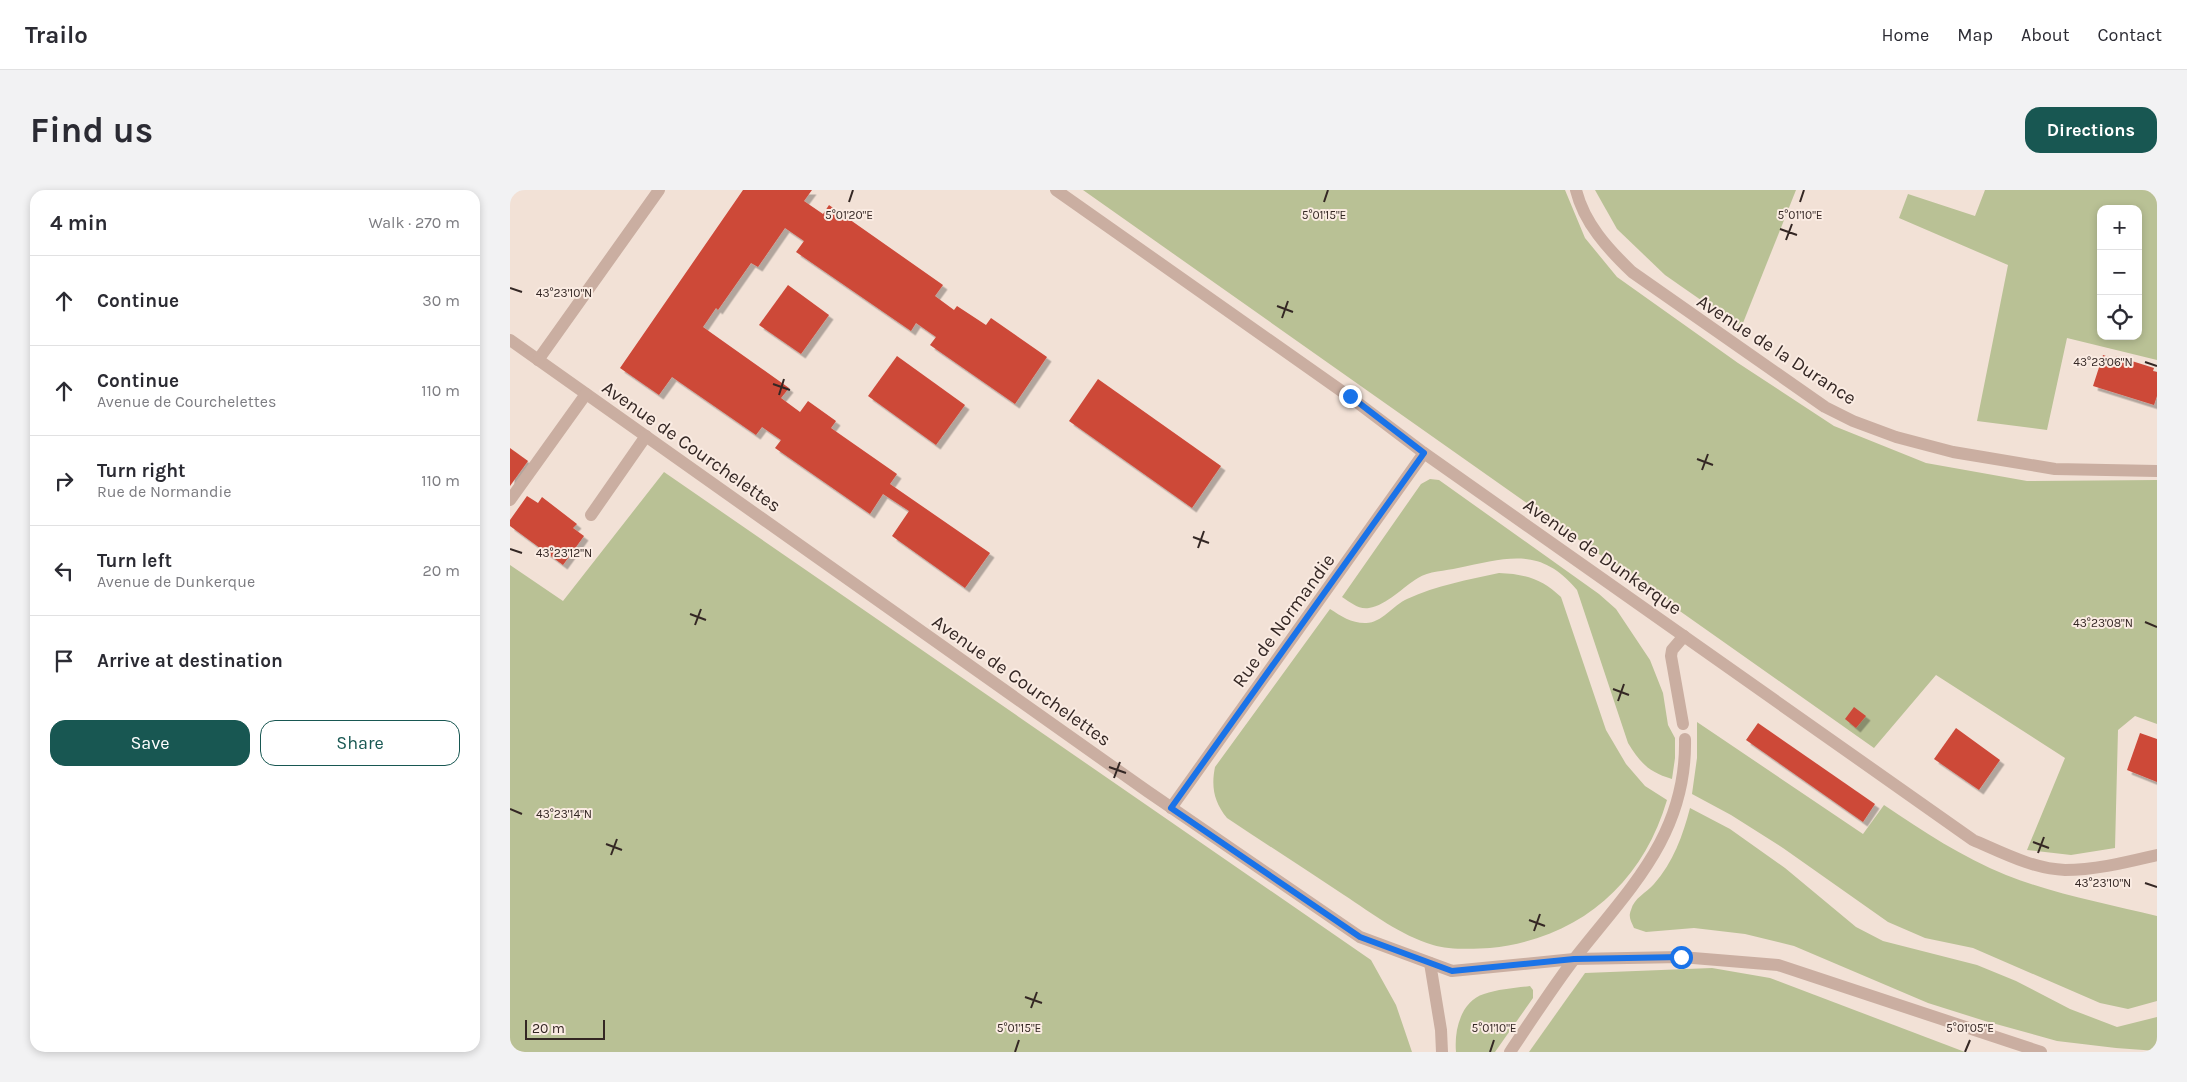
<!DOCTYPE html>
<html lang="en">
<head>
<meta charset="utf-8">
<style>
  :root { --surface:#fff; --page:#f2f2f3; --text:#2b2b33; --muted:#7c7c81; --line:#e1e1e2; --accent:#185752 }
  body { margin:0; font-family:Karla,sans-serif; background:var(--page); color:var(--text) }
  .controls { position:absolute; right:15px; top:15px; display:grid; overflow:hidden; border-radius:10px; box-shadow:0 2px 8px #0003 }
  .controls button { width:45px; height:45px; display:grid; place-items:center; padding:0; border:0; border-bottom:1px solid var(--line); background:var(--surface); color:var(--text); font:25px sans-serif }
  .scale { position:absolute; left:15px; bottom:12px; width:80px; box-sizing:border-box; padding-left:5px; border:2px solid #342724; border-top:0; font-size:14px; line-height:18px; white-space:nowrap; color:#342724; -webkit-text-stroke:4px #faebe2; paint-order:stroke }
  .stop { position:absolute; width:15px; height:15px; margin:-11px; border:4px solid #1a73e8; border-radius:50%; background:#fff }
  .stop.end { background:#1a73e8; border-color:#fff; box-shadow:0 1px 5px #0008 }
  .list { margin:0; padding:0; list-style:none }
  h2 { display:flex; justify-content:space-between; align-items:center; height:65px; margin:0; padding:0 20px; font-size:21px }
  h2 small { font-size:16px; font-weight:400; color:var(--muted) }
  .list li { display:grid; grid-template-columns:32px 1fr auto; gap:15px; align-items:center; box-sizing:border-box; height:90px; padding:0 20px; border-top:1px solid var(--line) }
  .list b { display:block; font-size:19px; white-space:nowrap }
  .list p { margin:0; font-size:16px; white-space:nowrap; color:var(--muted) }
  .list em { font-size:16px; font-style:normal; color:var(--muted) }
  .actions { display:flex; gap:10px; padding:15px 20px }
  .actions a { flex:1; padding:11px 0; border:1px solid var(--accent); border-radius:15px; text-align:center; font-size:18px; color:var(--accent) }
  .actions .main { background:var(--accent); color:#fff }
  .icon { flex:none; width:28px; height:28px; fill:none; stroke:currentColor; stroke-width:2; stroke-linecap:round; stroke-linejoin:round }
  .map { position:relative; flex:none; width:1647px; height:862px; overflow:hidden; border-radius:15px }
  header { display:flex; align-items:center; gap:30px; box-sizing:border-box; height:70px; padding:0 25px; background:var(--surface); border-bottom:1px solid var(--line) }
  header strong { font-size:24px }
  nav { display:flex; gap:28px; margin-inline-start:auto; font-size:18px }
  .intro { display:flex; align-items:center; justify-content:space-between; box-sizing:border-box; height:120px; padding:0 30px }
  h1 { margin:0; font-size:35px }
  .button { padding:12px 22px; border-radius:15px; background:var(--accent); color:#fff; font-size:18px; font-weight:700 }
  main { display:flex; gap:30px; padding:0 30px }
  aside { flex:1; background:var(--surface); border-radius:15px; box-shadow:0 2px 8px #0003 }
  .map>svg:first-child { display:block }
</style>
</head>
<body>
<header>
<strong>Trailo</strong>
<nav><a>Home</a><a>Map</a><a>About</a><a>Contact</a></nav>
</header>
<div class="intro"><h1>Find us</h1><a class="button">Directions</a></div>
<main>
<aside>
<h2>4 min<small>Walk · 270 m</small></h2>
<ul class="list">
<li><svg class="icon" aria-label="ahead" viewBox="0 0 24 24"><path d="M12 20V5M6 11l6-6 6 6"/></svg><div><b>Continue</b></div><em>30 m</em></li>
<li><svg class="icon" aria-label="ahead" viewBox="0 0 24 24"><path d="M12 20V5M6 11l6-6 6 6"/></svg><div><b>Continue</b><p>Avenue de Courchelettes</p></div><em>110 m</em></li>
<li><svg class="icon" aria-label="right" viewBox="0 0 24 24"><path d="M7 20v-9h11M14 6l5 5-5 5"/></svg><div><b>Turn right</b><p>Rue de Normandie</p></div><em>110 m</em></li>
<li><svg class="icon" aria-label="left" viewBox="0 0 24 24"><path d="M17 20v-9H6M10 6l-5 5 5 5"/></svg><div><b>Turn left</b><p>Avenue de Dunkerque</p></div><em>20 m</em></li>
<li><svg class="icon" aria-label="arrive" viewBox="0 0 24 24"><path d="M6 21V4h12l-3 4 3 4H6"/></svg><div><b>Arrive at destination</b></div></li>
</ul>
<div class="actions"><a class="main">Save</a><a>Share</a></div>
</aside>
<div class="map">
<svg width="1647" height="862" viewBox="0 0 1647 862">
  <defs>
    <filter id="shadow"><feDropShadow dx="4.5" dy="4.5" stdDeviation="0" flood-color="#0004"/></filter>
  </defs>
  <rect width="100%" height="100%" fill="#f2e1d6"/>
  <g fill="#b9c195" fill-rule="evenodd">
    <path d="M 573,0 L 1055,0 L 1075,48 L 1107,87 L 1228,173 L 1324,236 L 1416,273 L 1517,291 L 1647,290 L 1647,534 L 1625,526 L 1608,540 L 1605,658 L 1561,665 L 1517,660 L 1555,568 L 1426,485 L 1364,558 Z"/>
    <path d="M 1085,0 L 1286,0 L 1231,138 L 1155,85 L 1107,39 Z"/>
    <path d="M 1475,0 L 1647,0 L 1647,170 L 1557,148 L 1537,240 L 1467,231 L 1498,75 L 1389,28 L 1398,4 L 1465,26 ZM 1591,19 L 1628,19 L 1628,146 L 1591,146 Z"/>
    <path d="M 154,282 L 861,770 L 886,815 L 902,862 L 0,862 L 0,375 L 53,411 Z"/>
    <path d="M 920,289 L 929,290 L 1089,404 L 1106,419 L 1140,470 L 1153,503 L 1158,535 L 1165,548 L 1165,568 L 1162,589 C 1139,582 1131,574 1118,553 L 1067,400 C 1030,356 998,368 948,378 C 936,381 918,381 908,388 C 893,397 877,415 859,418 C 849,420 840,412 832,407 L 911,294 Z"/>
    <path d="M 989,383 C 1015,384 1032,389 1051,407 L 1096,540 L 1116,574 L 1135,596 L 1157,610 C 1132,695 1068,749 980,758 C 965,759 938,760 923,755 C 890,745 863,724 834,705 C 795,679 756,654 717,628 C 704,612 701,597 705,577 L 820,419 C 831,426 841,433 855,433 C 871,434 883,415 897,409 C 927,395 958,390 989,383 Z"/>
    <path d="M 1187,532 L 1353,644 L 1374,615 C 1414,642 1452,667 1496,685 C 1544,704 1597,714 1647,726 L 1647,811 L 1618,819 L 1590,813 L 1463,758 L 1415,748 L 1378,732 L 1273,658 L 1221,625 L 1182,604 L 1187,568 Z"/>
    <path d="M 1180,618 L 1220,639 L 1275,678 L 1346,737 L 1373,751 L 1467,775 L 1506,791 L 1560,819 L 1607,837 L 1647,827 L 1647,861 L 1606,858 L 1547,851 L 1475,831 L 1418,813 L 1284,756 L 1235,744 L 1184,738 L 1136,742 L 1124,738 C 1121,731 1118,727 1121,720 C 1124,708 1136,703 1144,694 C 1163,673 1173,645 1180,618 Z"/>
    <path d="M 1202,778 L 1260,788 L 1455,862 L 1019,862 L 1075,783 Z"/>
    <path d="M 1020,796 L 1023,800 L 1023,808 L 985,862 L 946,862 C 944,840 951,811 974,804 C 988,799 1005,798 1020,796 Z"/>
  </g>
  <g fill="#cd4839" filter="url(#shadow)">
    <path d="M 233,0 L 302,0 L 294,11 L 313,24 L 319,15 L 433,95 L 425,106 L 444,120 L 447,116 L 476,135 L 481,128 L 537,167 L 505,214 L 420,155 L 426,147 L 406,133 L 401,141 L 286,62 L 294,51 L 275,38 L 248,77 L 241,73 L 208,120 L 206,118 L 193,137 L 279,198 L 271,208 L 290,222 L 298,211 L 326,231 L 321,238 L 387,284 L 380,294 L 480,363 L 455,398 L 382,346 L 399,321 L 373,304 L 360,324 L 265,258 L 271,250 L 252,237 L 246,245 L 162,187 L 149,205 L 110,178 Z"/>
    <path d="M 278,95 L 319,125 L 291,164 L 249,135 Z"/>
    <path d="M 1593,165 L 1605,169 L 1606,166 L 1644,178 L 1643,181 L 1647,182 L 1647,206 L 1644,215 L 1583,196 Z"/>
    <path d="M 387,166 L 455,215 L 426,255 L 358,206 Z"/>
    <path d="M 588,189 L 711,276 L 682,318 L 559,231 Z"/>
    <path d="M 0,258 L 18,271 L 0,296 Z"/>
    <path d="M 17,306 L 28,313 L 32,307 L 67,334 L 63,338 L 74,346 L 53,375 L 0,336 L 0,330 Z"/>
    <path d="M 1344,517 L 1356,526 L 1346,538 L 1335,529 Z"/>
    <path d="M 1248,533 L 1365,614 L 1353,632 L 1236,550 Z"/>
    <path d="M 1446,538 L 1490,570 L 1469,600 L 1424,569 Z"/>
    <path d="M 1630,543 L 1647,549 L 1647,592 L 1617,580 Z"/>
  </g>
  <g fill="none" stroke-linecap="round" stroke-linejoin="round">
    <g stroke="#caaea1" stroke-width="12">
      <path d="M 0,150 L 637,601 L 850,747 L 942,781 L 1064,769 L 1171,767 L 1268,775 L 1531,862"/>
      <path d="M 28,170 L 149,0"/>
      <path d="M 0,310 L 76,204"/>
      <path d="M 81,325 L 136,246"/>
      <path d="M 1173,534 L 1161,466 L 1162,460 L 1174,446"/>
      <path d="M 661,618 L 914,263"/>
      <path d="M 920,773 L 931,840 L 932,862"/>
      <path d="M 1000,862 C 1021,831 1042,798 1065,768 C 1119,699 1177,645 1175,549"/>
    </g>
    <g stroke="#caaea1" stroke-width="12">
      <path d="M 546,0 L 840,207 L 914,263 L 1463,650 C 1491,662 1523,679 1555,680 C 1586,680 1617,672 1647,665"/>
      <path d="M 1066,0 C 1074,33 1098,59 1122,82 L 1315,217 L 1343,231 L 1386,247 L 1443,262 L 1545,279 L 1647,281"/>
    </g>
  </g>
  <g fill="none" stroke-linecap="round" stroke-linejoin="round">
    <path stroke="#1a73e8" stroke-width="6" d="M 840,206 L 914,263 L 661,618 L 850,747 L 942,781 L 1064,769 L 1171,767"/>
  </g>
  <path fill="none" stroke="#342724" stroke-width="2" d="M 339,12 L 343,0M 814,12 L 818,0M 1290,12 L 1294,0M 1270,39 L 1287,45M 1276,50 L 1282,34M 0,98 L 12,102M 767,116 L 783,122M 772,128 L 778,111M 1635,172 L 1647,176M 263,194 L 280,200M 269,205 L 274,189M 1187,269 L 1203,275M 1192,280 L 1198,264M 683,347 L 699,353M 688,358 L 694,341M 0,359 L 12,363M 180,424 L 196,430M 1635,432 L 1647,437M 185,435 L 191,419M 1103,499 L 1119,505M 1108,511 L 1114,494M 599,577 L 616,583M 604,588 L 610,572M 0,619 L 12,624M 1523,652 L 1539,658M 96,654 L 112,660M 1528,663 L 1534,647M 101,665 L 107,649M 1635,693 L 1647,697M 1019,730 L 1035,736M 1024,741 L 1030,724M 515,807 L 532,813M 521,818 L 527,802M 505,862 L 509,850M 980,862 L 984,850M 1455,862 L 1460,850"/>
  <g text-anchor="middle" stroke-width="4" stroke-linejoin="round" paint-order="stroke">
    <g font-size="19" fill="#342724" stroke="#faebe2">
      <text transform="translate(1267 159) rotate(33)" y="7">Avenue de la Durance</text>
      <text transform="translate(182 256) rotate(35)" y="7">Avenue de Courchelettes</text>
      <text transform="translate(1093 366) rotate(35)" y="7">Avenue de Dunkerque</text>
      <text transform="translate(773 430) rotate(-54)" y="7">Rue de Normandie</text>
      <text transform="translate(512 490) rotate(35)" y="7">Avenue de Courchelettes</text>
    </g>
  </g>
  <g font-size="12" text-anchor="middle" fill="#342724" stroke="#faebe2" stroke-width="4" stroke-linejoin="round" paint-order="stroke">
    <text x="339" y="29">5°01'20"E</text>
    <text x="814" y="29">5°01'15"E</text>
    <text x="1290" y="29">5°01'10"E</text>
    <text x="54" y="107">43°23'10"N</text>
    <text x="1593" y="176">43°23'06"N</text>
    <text x="54" y="367">43°23'12"N</text>
    <text x="1593" y="437">43°23'08"N</text>
    <text x="54" y="628">43°23'14"N</text>
    <text x="1593" y="697">43°23'10"N</text>
    <text x="509" y="842">5°01'15"E</text>
    <text x="984" y="842">5°01'10"E</text>
    <text x="1460" y="842">5°01'05"E</text>
  </g>
</svg>
<div class="controls">
<button>+</button>
<button>−</button>
<button><svg class="icon" aria-label="locate" viewBox="0 0 24 24"><circle cx="12" cy="12" r="6"/><path d="M12 2v4M12 18v4M2 12h4M18 12h4"/></svg></button>
</div>
<div class="scale">20 m</div>
<div class="stop" style="left:1171px;top:767px"></div>
<div class="stop end" style="left:840px;top:206px"></div>
</div>
</main>
</body>
</html>
